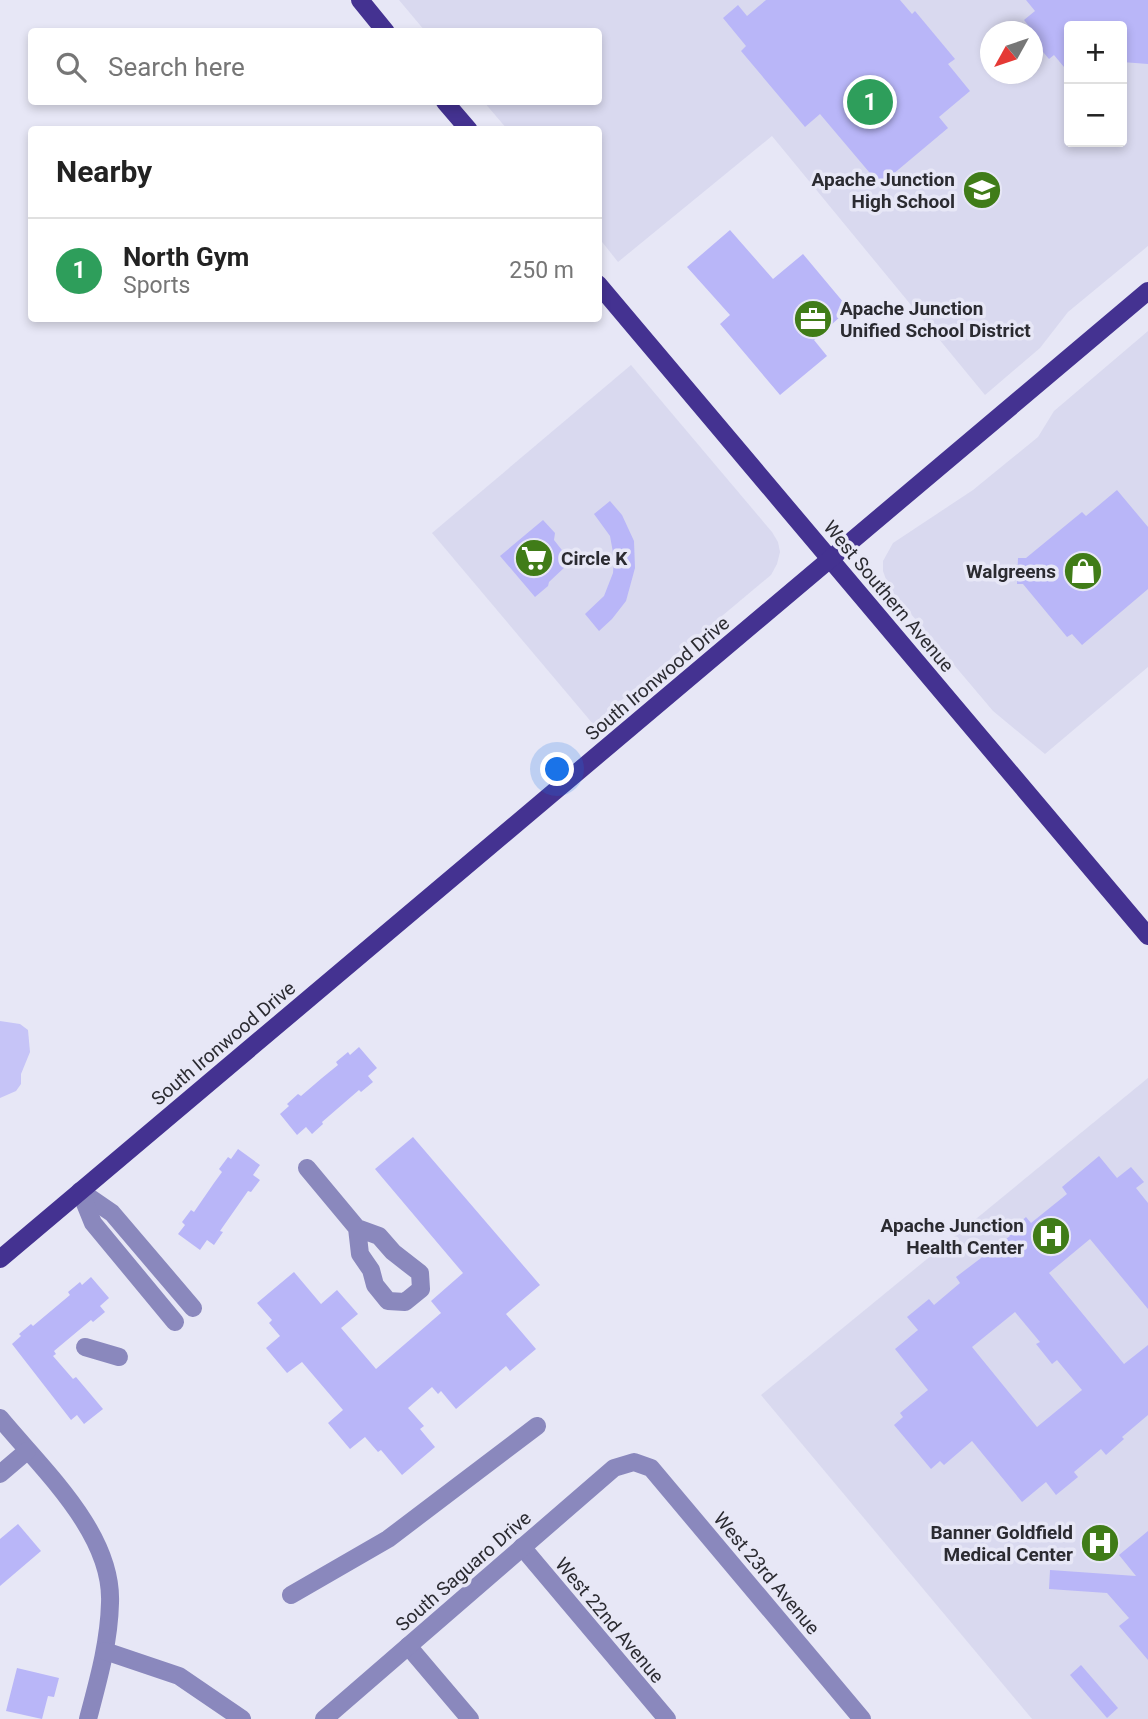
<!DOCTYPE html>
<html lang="en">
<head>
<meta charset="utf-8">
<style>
  :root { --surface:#fff; --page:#f2f2f2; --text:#222; --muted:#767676; --line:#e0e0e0; --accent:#407c18 }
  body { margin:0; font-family:Roboto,sans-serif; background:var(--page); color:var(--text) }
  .controls { position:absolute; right:21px; top:21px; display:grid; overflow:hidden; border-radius:7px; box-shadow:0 4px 10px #0003 }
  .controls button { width:63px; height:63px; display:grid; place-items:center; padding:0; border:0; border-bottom:2px solid var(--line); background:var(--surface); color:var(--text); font:35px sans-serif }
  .compass { position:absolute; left:980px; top:21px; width:63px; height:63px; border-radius:50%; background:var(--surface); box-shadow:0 4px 10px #0003; rotate:230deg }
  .you { position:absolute; left:558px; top:770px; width:24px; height:24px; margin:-18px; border:5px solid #fff; border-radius:50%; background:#1a73e8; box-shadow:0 0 0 10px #1a73e833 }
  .badge { display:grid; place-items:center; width:46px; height:46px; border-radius:50%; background:var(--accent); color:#fff; font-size:23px; font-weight:700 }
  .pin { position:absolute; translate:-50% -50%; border:4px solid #fff; box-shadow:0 2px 7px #0006 }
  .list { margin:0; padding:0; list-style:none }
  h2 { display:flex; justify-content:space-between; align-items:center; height:91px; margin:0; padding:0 28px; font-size:30px }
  h2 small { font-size:23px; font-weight:400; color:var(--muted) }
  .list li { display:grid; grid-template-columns:46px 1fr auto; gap:21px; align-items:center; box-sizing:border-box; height:105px; padding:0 28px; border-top:2px solid var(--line) }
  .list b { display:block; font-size:26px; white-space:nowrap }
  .list p { margin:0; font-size:23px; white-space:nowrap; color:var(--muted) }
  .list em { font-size:23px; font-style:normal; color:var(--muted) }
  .icon { flex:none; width:38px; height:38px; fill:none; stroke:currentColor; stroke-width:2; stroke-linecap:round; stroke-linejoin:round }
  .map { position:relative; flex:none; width:1148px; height:1719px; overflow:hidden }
  .search { position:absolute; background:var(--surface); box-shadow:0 4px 10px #0003; left:28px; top:28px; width:574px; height:77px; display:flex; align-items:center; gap:18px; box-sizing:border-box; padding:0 24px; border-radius:7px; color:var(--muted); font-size:26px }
  .panel { position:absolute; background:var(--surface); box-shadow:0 4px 10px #0003; left:28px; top:126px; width:574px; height:196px; border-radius:7px }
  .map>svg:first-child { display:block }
</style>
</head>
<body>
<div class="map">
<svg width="1148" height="1719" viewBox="0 0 1148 1719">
  <rect width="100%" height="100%" fill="#e7e7f6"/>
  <g fill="#d9d9ef" fill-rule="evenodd">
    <path d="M 399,0 L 1148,0 L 1148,246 L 1068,312 L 1040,348 L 985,395 L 772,136 L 618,262 L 599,238 L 598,130 L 507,129 L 484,102 L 598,102 L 598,32 L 425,31 ZM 1069,26 L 1122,26 L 1122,142 L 1069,142 ZM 990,32 L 1032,32 L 1032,74 L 990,74 Z"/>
    <path d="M 1148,331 L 1148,667 L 1045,754 L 993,711 L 889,588 L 883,571 L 883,561 L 893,543 L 973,490 L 1038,437 L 1054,411 Z"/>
    <path d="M 631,365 L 772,532 L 778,542 L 780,552 L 777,564 L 771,575 L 593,724 L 432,533 Z"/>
    <path d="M 1148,1078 L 1148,1719 L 1032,1719 L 761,1395 Z"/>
  </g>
  <path fill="#c6c4f7" d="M 0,1021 L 20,1024 L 28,1030 L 30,1052 L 21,1074 L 21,1084 L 16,1091 L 0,1098 Z"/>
  <g fill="#b9b6f8" fill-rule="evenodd">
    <path d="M 766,0 L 900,0 L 912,14 L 915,11 L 955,59 L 948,64 L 970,91 L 939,117 L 948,128 L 880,185 L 820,114 L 805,127 L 741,51 L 746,46 L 723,18 L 738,5 L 747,16 Z"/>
    <path d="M 1026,0 L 1148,0 L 1148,64 L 1122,62 L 1122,26 L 1069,26 L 1069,73 L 1054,55 L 1049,59 L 1032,39 L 1032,30 L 1024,20 L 1035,11 Z"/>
    <path d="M 730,230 L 773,279 L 803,254 L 849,309 L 814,340 L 827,356 L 780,395 L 720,324 L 730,315 L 687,267 Z"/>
    <path d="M 1117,490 L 1148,527 L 1148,589 L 1082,645 L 1072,634 L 1067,637 L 1023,584 L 1017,584 L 1018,558 L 1026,558 L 1082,512 L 1086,516 Z"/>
    <path d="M 610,501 L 622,515 L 634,541 L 635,568 L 626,601 L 612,619 L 599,631 L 585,614 L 604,596 L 613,573 L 614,558 L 610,536 L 594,514 Z"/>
    <path d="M 543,520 L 555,533 L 554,540 L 565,554 L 566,566 L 549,582 L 548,586 L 535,597 L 500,556 Z"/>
    <path d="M 359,1047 L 377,1068 L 368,1076 L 373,1082 L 361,1092 L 359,1090 L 322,1122 L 323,1124 L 312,1134 L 306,1127 L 297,1135 L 280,1114 L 289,1106 L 287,1104 L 298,1094 L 301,1096 L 322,1078 L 338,1065 L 336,1062 L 348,1052 L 350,1055 Z"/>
    <path d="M 413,1137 L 540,1285 L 506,1314 L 536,1349 L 510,1371 L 506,1366 L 456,1409 L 441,1391 L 438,1394 L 432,1387 L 408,1408 L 424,1426 L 420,1429 L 435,1447 L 402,1475 L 381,1450 L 378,1452 L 365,1437 L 350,1449 L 328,1423 L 343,1410 L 302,1362 L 287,1373 L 266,1348 L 280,1336 L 269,1323 L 272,1320 L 257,1303 L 294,1272 L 321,1304 L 337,1290 L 358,1314 L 341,1328 L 376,1369 L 441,1313 L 431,1301 L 463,1273 L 375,1169 Z"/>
    <path d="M 238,1149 L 260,1165 L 253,1175 L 260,1180 L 251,1192 L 248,1191 L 220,1231 L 223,1232 L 214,1245 L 207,1240 L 200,1250 L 178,1234 L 185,1225 L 182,1222 L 191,1210 L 194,1212 L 214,1183 L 222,1172 L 219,1169 L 228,1157 L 231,1159 Z"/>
    <path d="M 1099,1156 L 1117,1178 L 1131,1167 L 1144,1182 L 1136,1188 L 1148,1203 L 1148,1309 L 1090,1239 L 1049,1273 L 1124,1364 L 1148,1345 L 1148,1415 L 1122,1437 L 1124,1439 L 1106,1455 L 1101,1449 L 1074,1472 L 1078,1477 L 1056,1495 L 1046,1482 L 1022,1502 L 972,1441 L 944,1465 L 940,1461 L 931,1469 L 894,1425 L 903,1417 L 900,1413 L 928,1390 L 895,1349 L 918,1330 L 907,1317 L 929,1299 L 934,1305 L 960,1283 L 956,1277 L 1010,1236 L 1007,1233 L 1026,1217 L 1031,1223 L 1067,1194 L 1062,1187 ZM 1015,1312 L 1040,1342 L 1036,1344 L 1052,1364 L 1057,1360 L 1082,1390 L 1037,1427 L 972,1347 Z"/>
    <path d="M 91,1277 L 109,1298 L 100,1306 L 105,1312 L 93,1322 L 91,1320 L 54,1351 L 56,1354 L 53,1356 L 73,1379 L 76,1377 L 103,1409 L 84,1424 L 77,1415 L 71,1420 L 12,1344 L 21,1336 L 19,1334 L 31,1324 L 33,1326 L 70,1295 L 68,1292 L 80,1282 L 82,1285 Z"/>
    <path d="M 18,1524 L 41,1551 L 0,1586 L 0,1539 Z"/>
    <path d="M 1148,1531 L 1148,1660 L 1119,1626 L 1129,1618 L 1107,1593 L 1049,1589 L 1050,1570 L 1136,1576 L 1119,1555 Z"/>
    <path d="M 1081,1665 L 1118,1708 L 1107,1718 L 1070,1675 Z"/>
    <path d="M 17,1668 L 59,1678 L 54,1697 L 48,1696 L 42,1719 L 6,1711 Z"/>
  </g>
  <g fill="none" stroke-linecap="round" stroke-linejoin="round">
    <g stroke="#8a88bd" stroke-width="18">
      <path d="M 307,1168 L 357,1228 L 360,1254 L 371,1270 L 375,1285 L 388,1301 L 405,1302 L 421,1289 L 420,1273 L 393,1252 L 379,1236 L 357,1228"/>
      <path d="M 80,1191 L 112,1213 L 193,1308"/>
      <path d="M 80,1191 L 93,1223 L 175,1322"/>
      <path d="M 85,1347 L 119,1357"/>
      <path d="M 0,1418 C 42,1469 113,1533 110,1603 C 109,1643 98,1681 88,1719"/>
      <path d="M 0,1474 L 27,1451"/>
      <path d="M 522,1547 L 667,1719"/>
      <path d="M 291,1595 L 388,1539 L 537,1426"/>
      <path d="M 408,1646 L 470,1719"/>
      <path d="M 105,1651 L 179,1676 L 242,1719"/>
      <path d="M 324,1719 L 614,1468 L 634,1462 L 651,1468 L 862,1719"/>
    </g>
    <g stroke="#443291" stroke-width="18">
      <path d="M 360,0 L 386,32"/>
      <path d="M 445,102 L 469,130"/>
      <path d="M 598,284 L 1148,936"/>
      <path d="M 0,1259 L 1148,291"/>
    </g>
  </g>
  <defs>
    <g id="school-disc" transform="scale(2.0125)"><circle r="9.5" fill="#407c18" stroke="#e7e7f6"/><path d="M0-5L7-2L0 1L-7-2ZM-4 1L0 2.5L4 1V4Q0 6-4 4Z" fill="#fff"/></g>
    <g id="office-disc" transform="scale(2.0125)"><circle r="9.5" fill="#407c18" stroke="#e7e7f6"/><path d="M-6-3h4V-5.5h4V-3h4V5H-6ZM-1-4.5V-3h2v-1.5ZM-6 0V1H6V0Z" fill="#fff"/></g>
    <g id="supermarket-disc" transform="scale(2.0125)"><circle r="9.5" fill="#407c18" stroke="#e7e7f6"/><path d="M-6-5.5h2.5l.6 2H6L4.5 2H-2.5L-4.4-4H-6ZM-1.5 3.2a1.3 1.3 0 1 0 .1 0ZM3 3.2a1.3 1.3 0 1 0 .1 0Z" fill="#fff"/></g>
    <g id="shop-disc" transform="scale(2.0125)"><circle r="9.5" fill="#407c18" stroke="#e7e7f6"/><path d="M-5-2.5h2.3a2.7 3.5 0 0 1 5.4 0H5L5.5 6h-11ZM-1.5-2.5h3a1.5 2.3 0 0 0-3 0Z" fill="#fff"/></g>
    <g id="hospital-disc" transform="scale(2.0125)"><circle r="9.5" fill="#407c18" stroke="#e7e7f6"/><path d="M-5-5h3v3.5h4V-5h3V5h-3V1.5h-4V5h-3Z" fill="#fff"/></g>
  </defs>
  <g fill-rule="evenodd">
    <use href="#school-disc" x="982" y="190"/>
    <use href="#office-disc" x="813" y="319"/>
    <use href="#supermarket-disc" x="534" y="558"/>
    <use href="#shop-disc" x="1083" y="571"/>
    <use href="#hospital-disc" x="1051" y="1236"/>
    <use href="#hospital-disc" x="1100" y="1543"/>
  </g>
  <g text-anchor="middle" stroke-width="7" stroke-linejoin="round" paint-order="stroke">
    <g font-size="19" font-weight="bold" fill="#2b2b31" stroke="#e7e7f6" text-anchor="end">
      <text x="955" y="186">Apache Junction<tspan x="955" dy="22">High School</tspan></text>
      <text x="840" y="315" text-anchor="start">Apache Junction<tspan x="840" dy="22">Unified School District</tspan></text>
      <text x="561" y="565" text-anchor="start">Circle K</text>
      <text x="1056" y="578">Walgreens</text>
      <text x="1024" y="1232">Apache Junction<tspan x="1024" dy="22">Health Center</tspan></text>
      <text x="1073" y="1539">Banner Goldfield<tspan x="1073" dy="22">Medical Center</tspan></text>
    </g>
    <g font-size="19" fill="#2b2b31" stroke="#e7e7f6">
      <text transform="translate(889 596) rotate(50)" y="7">West Southern Avenue</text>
      <text transform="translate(657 678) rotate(-40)" y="7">South Ironwood Drive</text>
      <text transform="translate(223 1043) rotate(-40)" y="7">South Ironwood Drive</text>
      <text transform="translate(463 1571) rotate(-41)" y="7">South Saguaro Drive</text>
      <text transform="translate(767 1573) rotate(50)" y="7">West 23rd Avenue</text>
      <text transform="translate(610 1620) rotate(50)" y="7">West 22nd Avenue</text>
    </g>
  </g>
</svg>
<div class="controls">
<button>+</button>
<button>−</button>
</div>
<svg class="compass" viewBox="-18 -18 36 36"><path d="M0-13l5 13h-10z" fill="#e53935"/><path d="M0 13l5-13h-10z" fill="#767676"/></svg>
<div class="you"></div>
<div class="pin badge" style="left:870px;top:102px;background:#2e9e5b">1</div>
<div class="search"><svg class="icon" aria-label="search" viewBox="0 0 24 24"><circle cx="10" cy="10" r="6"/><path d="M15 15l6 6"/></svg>Search here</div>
<section class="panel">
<h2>Nearby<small></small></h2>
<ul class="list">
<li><span class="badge" style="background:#2e9e5b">1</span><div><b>North Gym</b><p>Sports</p></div><em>250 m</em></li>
</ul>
</section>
</div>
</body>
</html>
